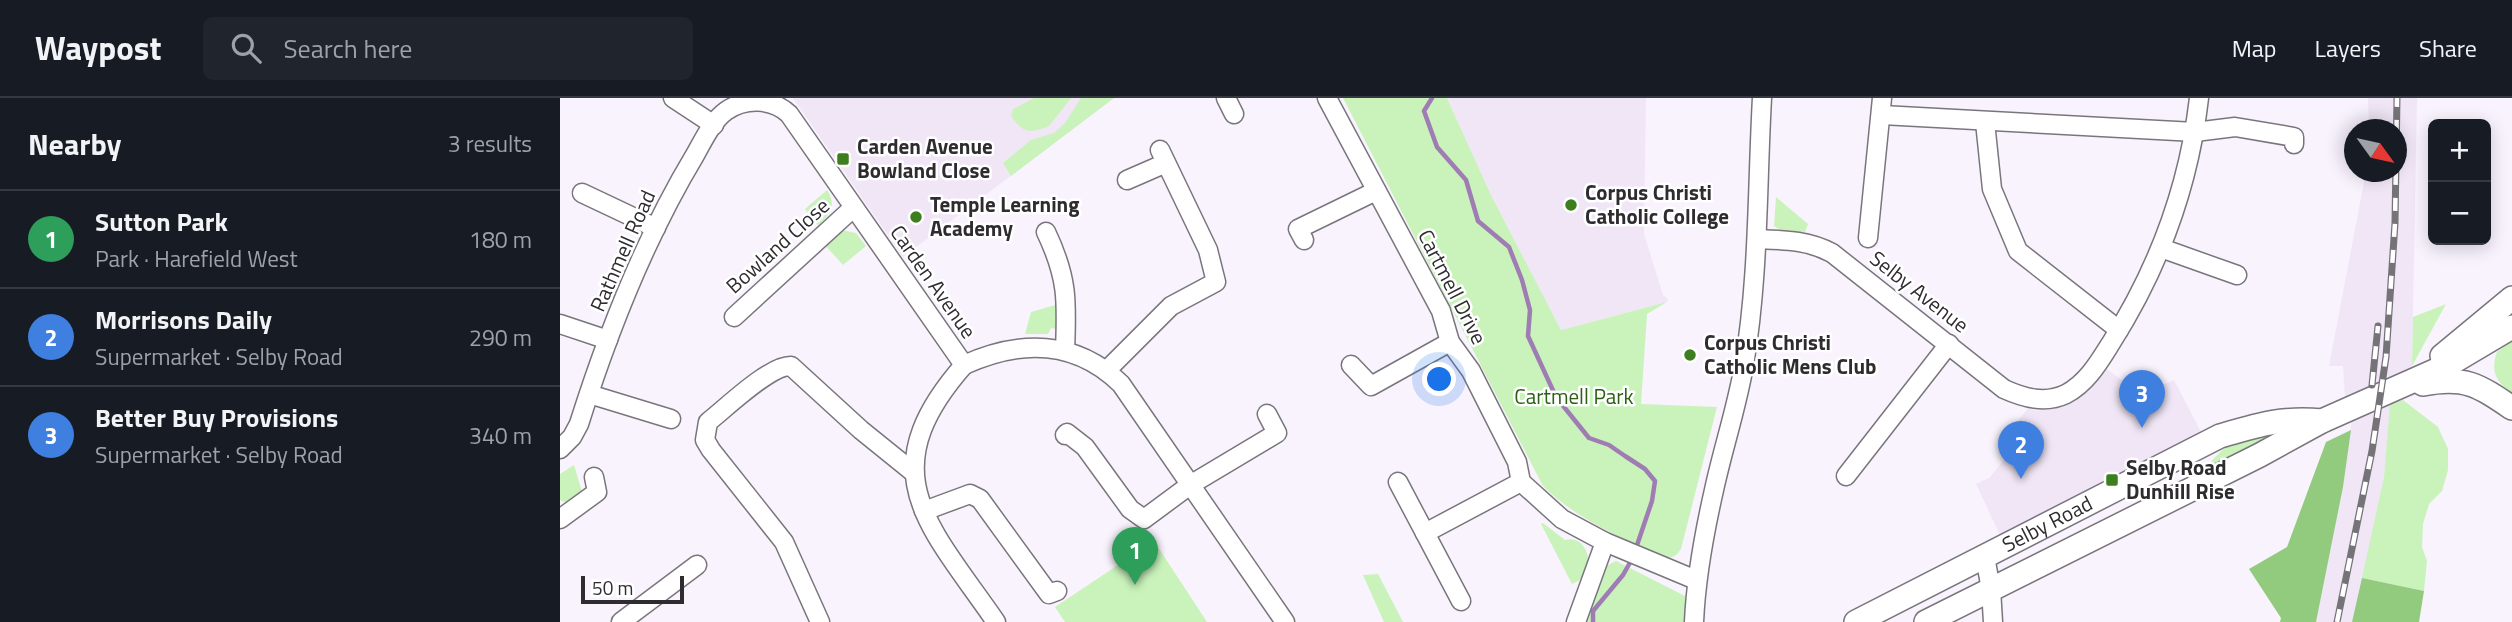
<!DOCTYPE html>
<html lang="en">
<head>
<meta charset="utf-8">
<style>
  :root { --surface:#171b24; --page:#20242c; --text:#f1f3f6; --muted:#9ea1a6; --line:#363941; --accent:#3d7e1f }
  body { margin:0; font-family:"Titillium Web",sans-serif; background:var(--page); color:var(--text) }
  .controls { position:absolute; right:21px; top:21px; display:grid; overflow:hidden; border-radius:10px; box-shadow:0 4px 18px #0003 }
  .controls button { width:63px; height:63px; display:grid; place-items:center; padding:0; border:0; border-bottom:2px solid var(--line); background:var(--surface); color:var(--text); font:35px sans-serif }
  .compass { position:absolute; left:1784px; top:21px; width:63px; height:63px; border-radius:50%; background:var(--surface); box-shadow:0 4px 18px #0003; rotate:123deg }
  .scale { position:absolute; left:21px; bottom:18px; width:103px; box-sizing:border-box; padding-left:7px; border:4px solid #2e2c2f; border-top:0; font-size:19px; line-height:24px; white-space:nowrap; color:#2e2c2f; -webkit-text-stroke:5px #fff; paint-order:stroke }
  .you { position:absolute; left:880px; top:282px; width:24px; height:24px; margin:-18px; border:5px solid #fff; border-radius:50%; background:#1a73e8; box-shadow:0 0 0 10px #1a73e833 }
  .badge { display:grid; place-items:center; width:46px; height:46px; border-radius:50%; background:var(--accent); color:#fff; font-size:23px; font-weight:700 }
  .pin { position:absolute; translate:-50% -58px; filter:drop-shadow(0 2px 4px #0008) }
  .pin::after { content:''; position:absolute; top:37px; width:24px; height:21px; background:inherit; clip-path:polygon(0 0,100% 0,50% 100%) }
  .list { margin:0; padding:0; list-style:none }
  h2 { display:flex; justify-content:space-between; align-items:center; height:91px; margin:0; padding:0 28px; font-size:30px }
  h2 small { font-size:23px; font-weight:400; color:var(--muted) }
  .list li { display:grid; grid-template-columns:46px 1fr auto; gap:21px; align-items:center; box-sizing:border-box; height:98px; padding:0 28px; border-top:2px solid var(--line) }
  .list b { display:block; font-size:26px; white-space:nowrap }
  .list p { margin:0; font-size:23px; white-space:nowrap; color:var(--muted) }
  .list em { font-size:23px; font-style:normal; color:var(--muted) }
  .icon { flex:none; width:38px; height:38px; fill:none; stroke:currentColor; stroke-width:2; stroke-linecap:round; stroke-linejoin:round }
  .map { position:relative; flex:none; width:1952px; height:524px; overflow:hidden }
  header { display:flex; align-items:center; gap:42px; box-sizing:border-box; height:98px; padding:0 35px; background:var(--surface); border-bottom:2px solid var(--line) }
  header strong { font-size:33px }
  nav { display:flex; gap:38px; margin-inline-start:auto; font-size:24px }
  .search { width:490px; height:63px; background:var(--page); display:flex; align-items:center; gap:18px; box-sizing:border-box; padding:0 24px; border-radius:10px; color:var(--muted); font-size:26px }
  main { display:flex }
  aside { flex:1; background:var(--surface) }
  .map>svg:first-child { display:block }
</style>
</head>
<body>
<header>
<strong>Waypost</strong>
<div class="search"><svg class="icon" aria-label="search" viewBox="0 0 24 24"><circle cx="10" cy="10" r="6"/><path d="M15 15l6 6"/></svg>Search here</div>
<nav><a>Map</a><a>Layers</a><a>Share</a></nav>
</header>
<main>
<aside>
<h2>Nearby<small>3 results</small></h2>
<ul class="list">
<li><span class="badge" style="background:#2e9e5b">1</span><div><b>Sutton Park</b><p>Park · Harefield West</p></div><em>180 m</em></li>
<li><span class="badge" style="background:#3f7fe0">2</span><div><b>Morrisons Daily</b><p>Supermarket · Selby Road</p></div><em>290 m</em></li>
<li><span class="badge" style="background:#3f7fe0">3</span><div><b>Better Buy Provisions</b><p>Supermarket · Selby Road</p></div><em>340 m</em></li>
</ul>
</aside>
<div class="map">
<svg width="1952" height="524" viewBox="0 0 1952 524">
  <rect width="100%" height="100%" fill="#f9f3fd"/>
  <g fill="#f0e6f6">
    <path d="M 233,0 L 554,0 L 343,159 Z"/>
    <path d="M 887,0 L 1086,0 L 1084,136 L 1103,197 L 1108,201 L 1107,204 L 1001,232 L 931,97 Z"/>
    <path d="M 1808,0 L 1857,0 L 1852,268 L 1833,280 L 1824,379 L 1810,453 L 1792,524 L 1756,524 L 1783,389 L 1795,298 L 1785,299 L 1783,268 L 1769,268 L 1806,74 L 1836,74 L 1836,32 L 1809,31 Z"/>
    <path d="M 1547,271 L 1571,289 L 1582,292 L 1592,292 L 1614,282 L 1641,334 L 1440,437 L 1416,386 L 1429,380 L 1468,333 L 1457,324 L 1468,310 L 1477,313 L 1505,307 L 1524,297 Z"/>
  </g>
  <g fill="#c9f3bb">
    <path d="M 474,0 L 511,0 L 489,28 C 470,36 463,35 451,18 L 453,11 Z"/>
    <path d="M 521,0 L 554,0 L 451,78 L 443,65 L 471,42 L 494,35 L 505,25 Z"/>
    <path d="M 783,0 L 887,0 L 931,97 L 1001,232 L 1107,204 L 1087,216 L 1081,306 L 1157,309 L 1121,451 C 1115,460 1110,461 1100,459 C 1059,438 1016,421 983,388 Z"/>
    <path d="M 267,92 C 277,107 270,117 258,127 L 245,111 Z"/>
    <path d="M 1216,99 L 1248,126 L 1245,134 L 1221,132 L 1214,128 Z"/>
    <path d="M 281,132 L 296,135 L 306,148 L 283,167 L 263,145 Z"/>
    <path d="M 499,206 L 498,231 L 491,230 L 488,236 L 465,236 L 471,214 Z"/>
    <path d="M 1886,206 L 1852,268 L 1853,219 Z"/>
    <path d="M 1952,243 L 1952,295 C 1936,284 1930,273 1937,254 Z"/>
    <path d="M 1843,302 L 1878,329 L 1888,351 L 1888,372 L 1882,393 L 1869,406 L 1863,426 L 1862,449 L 1867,463 L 1864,493 L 1802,480 L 1824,379 L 1830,306 Z"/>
    <path d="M 1707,333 L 1718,336 L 1629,380 L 1644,371 L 1667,347 Z"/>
    <path d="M 14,367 L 22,394 L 16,401 L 7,405 L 0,402 L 0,376 Z"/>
    <path d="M 983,425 L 1005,442 C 1024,437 1034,461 1025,476 C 1022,481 1017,484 1012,486 L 981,426 Z"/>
    <path d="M 594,443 L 647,524 L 505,524 L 495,509 Z"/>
    <path d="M 1056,463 L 1125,498 L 1125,524 L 1022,524 L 1044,469 Z"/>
    <path d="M 818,476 L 843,524 L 824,524 L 803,477 Z"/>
  </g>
  <g fill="#92ca7e">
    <path d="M 1791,332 L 1783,389 L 1756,524 L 1720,524 L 1721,520 L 1689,471 L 1727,449 L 1766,344 Z"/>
    <path d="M 1802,480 L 1864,493 L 1859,524 L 1792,524 Z"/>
  </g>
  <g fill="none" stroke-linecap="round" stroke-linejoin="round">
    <g stroke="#9f7cb3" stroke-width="4.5">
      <path d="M 872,0 L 864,13 L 877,49 L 906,82 L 918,123 L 949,149 L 962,182 L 970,212 L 968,238 L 996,299 L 1029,340 L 1049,347 L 1065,358 L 1085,371 L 1095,383 L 1092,403 L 1075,453"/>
      <path d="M 1033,524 L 1033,513 L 1063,477 L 1072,461"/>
    </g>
    <g stroke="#7a757d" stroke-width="21">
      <g id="minor">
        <path d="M 113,0 L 154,27"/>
        <path d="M 666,0 L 674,16"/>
        <path d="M 767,0 L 881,213 L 890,244 L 911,273 L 957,364 L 961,384 L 1002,421 L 1045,444 L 1136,482"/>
        <path d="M 1322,17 L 1635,34 L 1675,29 L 1734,39 L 1734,46"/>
        <path d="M 1425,24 L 1432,91 L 1458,153 L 1559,232"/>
        <path d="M 567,82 L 606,65"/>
        <path d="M 22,95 L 96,130"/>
        <path d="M 486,134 C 508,180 507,203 505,253"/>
        <path d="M 1308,140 L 1322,0"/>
        <path d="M 1197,141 C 1224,142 1248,142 1272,155 L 1444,291 C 1464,300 1485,306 1506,296 C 1527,285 1539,264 1551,245 C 1598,171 1629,87 1639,0"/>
        <path d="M 744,142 L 738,131 L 816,93"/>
        <path d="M 1601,150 L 1677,177"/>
        <path d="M 174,219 L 293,110"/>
        <path d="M 0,226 L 48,242"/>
        <path d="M 404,267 C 309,375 369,427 436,524"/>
        <path d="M 791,267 L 811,288 L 890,244"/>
        <path d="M 547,272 L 611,208 L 656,184 L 648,152 L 600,52"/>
        <path d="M 29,296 L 111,321"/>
        <path d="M 505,337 L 507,335 L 525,349 L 570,411 L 584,421 L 630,387 L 717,335 L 707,316"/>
        <path d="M 0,351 L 12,339 L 19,326 C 48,234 85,140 135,57 C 143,43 152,23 166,13 C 185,0 212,0 229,16 L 404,267 C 459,242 515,241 561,286 L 725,524"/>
        <path d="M 1286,378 L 1389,246"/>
        <path d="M 838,384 L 901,503"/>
        <path d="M 364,413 L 410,396 L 420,401 L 489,496 L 497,493"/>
        <path d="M 0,421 L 37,394 L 34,379"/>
        <path d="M 865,435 L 961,384"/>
        <path d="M 1425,459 L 1431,491 L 1433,524"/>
        <path d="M 61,524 L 137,467"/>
        <path d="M 260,524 L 224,444 L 151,352 L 145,342 L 148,324 C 166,310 210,267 231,268 L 301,332 L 353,374"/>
        <path d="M 1016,524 L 1045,444"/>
        <path d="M 1134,524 C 1136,479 1144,436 1154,392 C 1163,350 1177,309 1184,267 C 1199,179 1197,89 1202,0"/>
      </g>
    </g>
    <g stroke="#7a757d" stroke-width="26">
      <g id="major">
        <path d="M 1882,258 L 1952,200"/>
        <path d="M 1863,286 C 1905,278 1918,287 1952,310"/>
        <path id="s1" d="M 1296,524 L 1660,338 C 1698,327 1722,319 1762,323"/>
        <path d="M 1366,524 L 1700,357 L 1762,323 L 1886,268 L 1952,229"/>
      </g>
    </g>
    <use href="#minor" stroke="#fff" stroke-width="18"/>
    <use href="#major" stroke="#fff" stroke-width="23"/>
    <g stroke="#767378" stroke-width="7">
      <g id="rail">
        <path d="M 1812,287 L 1818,228"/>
        <path d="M 1777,524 L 1812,353 L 1826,259 L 1835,125 L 1837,0"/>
      </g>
    </g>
    <use href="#rail" stroke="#fff" stroke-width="4.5" stroke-dasharray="13" stroke-linecap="butt"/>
  </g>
  <g fill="#3d7e1f" stroke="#fff" stroke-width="2.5">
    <rect x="276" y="54" width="14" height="14" rx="3.5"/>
    <circle cx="1011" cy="107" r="7"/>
    <circle cx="356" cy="119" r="7"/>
    <circle cx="1130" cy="257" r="7"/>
    <rect x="1545" y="375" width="14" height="14" rx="3.5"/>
  </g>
  <g text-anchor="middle" stroke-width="5" stroke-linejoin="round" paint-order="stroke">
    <g font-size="21" font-weight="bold" fill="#2e2c2f" stroke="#fff" text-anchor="start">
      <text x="297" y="56">Carden Avenue<tspan x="297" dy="24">Bowland Close</tspan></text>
      <text x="1025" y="102">Corpus Christi<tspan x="1025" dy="24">Catholic College</tspan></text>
      <text x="370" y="114">Temple Learning<tspan x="370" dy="24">Academy</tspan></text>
      <text x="1144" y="252">Corpus Christi<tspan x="1144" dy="24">Catholic Mens Club</tspan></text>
      <text x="1566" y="377">Selby Road<tspan x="1566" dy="24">Dunhill Rise</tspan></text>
    </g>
    <g font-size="21" fill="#2e2c2f" stroke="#fff">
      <text transform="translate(218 148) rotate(-42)" y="7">Bowland Close</text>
      <text transform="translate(63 153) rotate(-66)" y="7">Rathmell Road</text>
      <text transform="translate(373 184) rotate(55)" y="7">Carden Avenue</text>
      <text transform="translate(892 189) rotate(63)" y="7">Cartmell Drive</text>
      <text transform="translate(1359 194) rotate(38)" y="7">Selby Avenue</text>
      <text dy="7" stroke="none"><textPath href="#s1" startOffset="215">Selby Road</textPath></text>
    </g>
    <g font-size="21" fill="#2d6015" stroke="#fff">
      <text x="1014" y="306">Cartmell Park</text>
    </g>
  </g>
</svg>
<div class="controls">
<button>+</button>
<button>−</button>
</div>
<svg class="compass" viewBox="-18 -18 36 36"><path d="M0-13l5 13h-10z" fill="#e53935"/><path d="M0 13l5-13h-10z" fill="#9ea1a6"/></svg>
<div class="scale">50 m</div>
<div class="you"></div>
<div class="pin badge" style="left:575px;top:487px;background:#2e9e5b">1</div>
<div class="pin badge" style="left:1461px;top:381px;background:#3f7fe0">2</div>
<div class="pin badge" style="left:1582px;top:330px;background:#3f7fe0">3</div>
</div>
</main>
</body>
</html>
